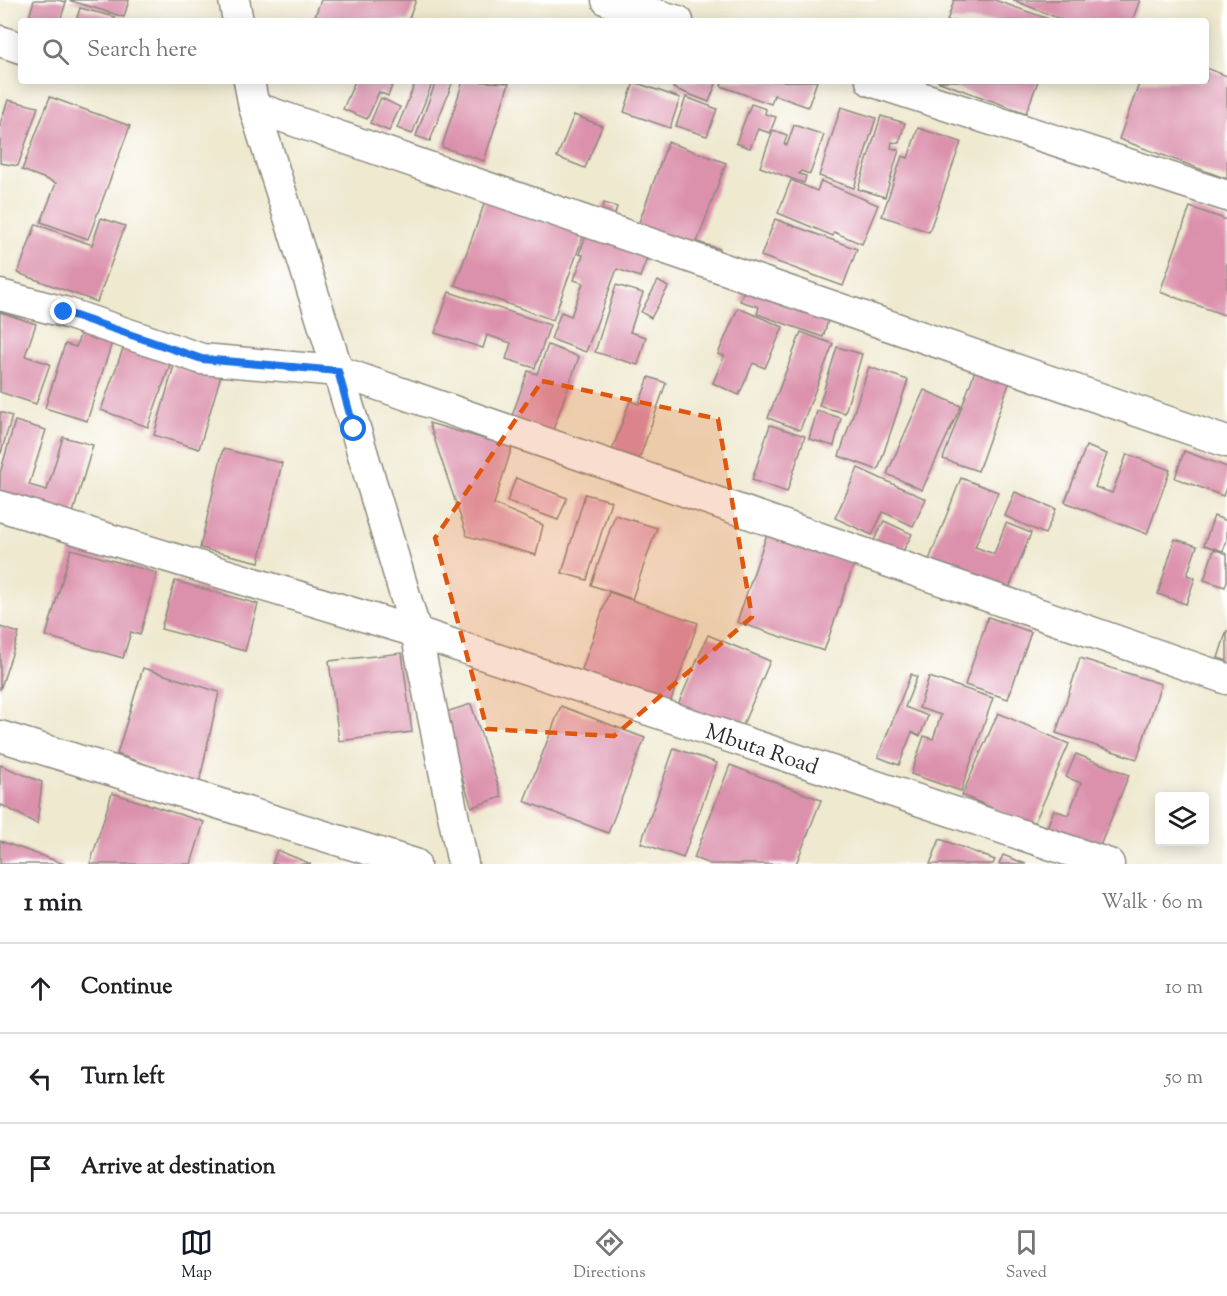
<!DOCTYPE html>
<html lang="en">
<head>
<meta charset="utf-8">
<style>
  :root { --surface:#fff; --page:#f2f2f2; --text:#202124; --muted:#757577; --line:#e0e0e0; --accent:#111827 }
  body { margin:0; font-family:"Sorts Mill Goudy",serif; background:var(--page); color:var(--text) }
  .controls { position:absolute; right:18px; bottom:18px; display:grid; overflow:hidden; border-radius:6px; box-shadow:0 3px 15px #0003 }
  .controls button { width:54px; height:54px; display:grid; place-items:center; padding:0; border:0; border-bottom:2px solid var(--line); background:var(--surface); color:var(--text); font:30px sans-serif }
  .stop { position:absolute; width:18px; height:18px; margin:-14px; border:4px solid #1a73e8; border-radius:50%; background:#fff }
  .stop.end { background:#1a73e8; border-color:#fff; box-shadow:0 2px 6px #0008 }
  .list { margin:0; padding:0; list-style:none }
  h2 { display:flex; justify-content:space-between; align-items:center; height:78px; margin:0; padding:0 24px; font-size:26px }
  h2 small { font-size:20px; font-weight:400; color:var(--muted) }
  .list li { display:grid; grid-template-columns:39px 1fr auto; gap:18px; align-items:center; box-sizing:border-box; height:90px; padding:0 24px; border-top:2px solid var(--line) }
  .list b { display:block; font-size:22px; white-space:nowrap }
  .list em { font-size:20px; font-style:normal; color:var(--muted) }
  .icon { flex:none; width:33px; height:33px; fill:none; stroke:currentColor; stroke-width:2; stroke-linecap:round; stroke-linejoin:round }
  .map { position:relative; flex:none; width:1227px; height:864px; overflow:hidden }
  .search { position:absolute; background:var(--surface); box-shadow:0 3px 15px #0003; left:18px; right:18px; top:18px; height:66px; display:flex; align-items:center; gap:15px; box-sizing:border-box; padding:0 21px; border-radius:6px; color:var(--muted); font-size:22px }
  .sheet { height:348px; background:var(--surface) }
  nav { display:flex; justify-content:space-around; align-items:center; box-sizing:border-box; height:84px; border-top:2px solid var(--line); background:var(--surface); font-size:16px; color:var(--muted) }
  nav a { display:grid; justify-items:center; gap:3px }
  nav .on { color:var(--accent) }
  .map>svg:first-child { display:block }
</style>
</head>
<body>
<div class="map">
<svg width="1227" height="864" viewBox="0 0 1227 864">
  <rect width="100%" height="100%" fill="#fff"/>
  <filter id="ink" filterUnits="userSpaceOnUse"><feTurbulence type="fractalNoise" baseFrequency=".0167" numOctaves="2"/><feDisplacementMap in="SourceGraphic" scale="12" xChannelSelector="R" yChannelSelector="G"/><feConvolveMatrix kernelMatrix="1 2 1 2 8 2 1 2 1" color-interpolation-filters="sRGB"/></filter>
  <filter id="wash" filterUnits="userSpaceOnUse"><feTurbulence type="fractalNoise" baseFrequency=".008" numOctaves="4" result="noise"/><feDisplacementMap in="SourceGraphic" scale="24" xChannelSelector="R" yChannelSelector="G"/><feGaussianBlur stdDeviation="1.35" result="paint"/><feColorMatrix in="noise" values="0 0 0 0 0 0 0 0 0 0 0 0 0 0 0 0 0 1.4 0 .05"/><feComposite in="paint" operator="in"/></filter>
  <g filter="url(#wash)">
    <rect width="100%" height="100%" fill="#efe9d0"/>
    <g id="blocks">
      <g fill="#db90ac">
        <path d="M 34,0 L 57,0 L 66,2 L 60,21 L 28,21 Z"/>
        <path d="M 68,0 L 129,0 L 124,17 Z"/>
        <path d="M 321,0 L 416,0 L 408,21 L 321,21 L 314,19 Z"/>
        <path d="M 954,0 L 995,0 L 1054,21 L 947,21 Z"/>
        <path d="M 1013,0 L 1140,0 L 1132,21 L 1065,21 Z"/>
        <path d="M 80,8 L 115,17 L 114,21 L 76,21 Z"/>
        <path d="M 1206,68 L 1227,76 L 1227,179 L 1119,139 L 1140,81 L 1206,81 Z"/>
        <path d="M 355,81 L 394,81 L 388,96 L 379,92 L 367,119 L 343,109 Z"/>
        <path d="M 416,81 L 433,81 L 412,134 L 397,128 Z"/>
        <path d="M 436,81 L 453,81 L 430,141 L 416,136 Z"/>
        <path d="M 463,81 L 509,83 L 484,161 L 442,147 Z"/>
        <path d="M 676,81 L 717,81 L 709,102 L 673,88 Z"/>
        <path d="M 723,81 L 817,81 L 808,107 L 774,95 L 771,104 L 721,86 Z"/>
        <path d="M 937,81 L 1038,81 L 1026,113 Z"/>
        <path d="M 634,82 L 680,98 L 670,128 L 624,112 Z"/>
        <path d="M 50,97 L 130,126 L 88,239 L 41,222 L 56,183 L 22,170 Z"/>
        <path d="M 686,97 L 717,109 L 707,136 L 676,126 Z"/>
        <path d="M 381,98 L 400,107 L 389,131 L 370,123 Z"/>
        <path d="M 8,100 L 38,107 L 18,166 L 0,163 L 0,124 Z"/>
        <path d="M 751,104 L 766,109 L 765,114 L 776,117 L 770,133 L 758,129 L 750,148 L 736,143 Z"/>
        <path d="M 841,107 L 876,118 L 854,188 L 819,176 Z"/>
        <path d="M 574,115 L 602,126 L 585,168 L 557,157 Z"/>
        <path d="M 881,116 L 905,123 L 899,143 L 892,142 L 891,148 L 899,150 L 885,197 L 858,189 Z"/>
        <path d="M 794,125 L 824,135 L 810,174 L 801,171 L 799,174 L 806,176 L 804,183 L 760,167 L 773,130 L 787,135 L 784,144 L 787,145 Z"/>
        <path d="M 918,128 L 961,142 L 929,232 L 882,216 L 902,156 L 908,158 Z"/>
        <path d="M 668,142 L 726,163 L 697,242 L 720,249 L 718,256 L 637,228 Z"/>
        <path d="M 791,180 L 817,191 L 821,181 L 878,205 L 862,244 L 834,232 L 833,236 L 778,213 Z"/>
        <path d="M 486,199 L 584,234 L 553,320 L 455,285 Z"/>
        <path d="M 604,203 L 617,207 L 613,221 L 599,216 Z"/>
        <path d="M 1190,207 L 1227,220 L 1227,316 L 1160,292 Z"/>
        <path d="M 101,218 L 125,226 L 97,302 L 18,273 L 36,224 L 92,245 Z"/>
        <path d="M 775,219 L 857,249 L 843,286 L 761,256 Z"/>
        <path d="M 588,231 L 649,253 L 640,277 L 617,269 L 586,352 L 551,339 L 561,312 L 571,316 L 583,283 L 574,280 L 583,255 L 579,254 Z"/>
        <path d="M 658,281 L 668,287 L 651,318 L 641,312 Z"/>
        <path d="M 746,283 L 831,311 L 823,337 L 757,314 L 759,307 L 740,301 Z"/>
        <path d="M 616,285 L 643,293 L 630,332 L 646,337 L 638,365 L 595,352 Z"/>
        <path d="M 449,292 L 550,325 L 535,368 L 506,359 L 511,343 L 487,335 L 483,348 L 435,333 Z"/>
        <path d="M 738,308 L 783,327 L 765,368 L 753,363 L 739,395 L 713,383 L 724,356 L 718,354 Z"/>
        <path d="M 0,312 L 36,324 L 25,356 L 50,364 L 36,404 L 0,392 Z"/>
        <path d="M 83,326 L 114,336 L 87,421 L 45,408 L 65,344 L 76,347 Z"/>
        <path d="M 801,332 L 833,344 L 800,430 L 768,418 Z"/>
        <path d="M 125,343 L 172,359 L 148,427 L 101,410 Z"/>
        <path d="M 548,345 L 579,357 L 549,441 L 508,427 L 528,371 L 537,374 Z"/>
        <path d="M 837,347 L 862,354 L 845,413 L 819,406 Z"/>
        <path d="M 175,362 L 221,375 L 199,449 L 154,435 Z"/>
        <path d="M 977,365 L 1011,378 L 978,471 L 943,459 Z"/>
        <path d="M 869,367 L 908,380 L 878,470 L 839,456 Z"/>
        <path d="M 649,377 L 666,383 L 636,468 L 609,459 L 630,401 L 639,404 Z"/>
        <path d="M 924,390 L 961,406 L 922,490 L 887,474 Z"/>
        <path d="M 817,411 L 841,418 L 834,446 L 809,439 Z"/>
        <path d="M 0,412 L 12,416 L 1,453 L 0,453 Z"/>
        <path d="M 15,421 L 46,430 L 29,485 L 47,490 L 63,437 L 93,445 L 70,523 L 0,503 L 0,473 Z"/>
        <path d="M 429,423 L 512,447 L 494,504 L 543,525 L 536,555 L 467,536 Z"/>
        <path d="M 770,425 L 805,436 L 787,492 L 752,480 Z"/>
        <path d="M 1086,446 L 1107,454 L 1095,487 L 1112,493 L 1127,454 L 1170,470 L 1147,534 L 1065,502 Z"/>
        <path d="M 223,449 L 282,463 L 259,562 L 200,548 Z"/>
        <path d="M 1184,451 L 1227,467 L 1227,485 L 1223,496 L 1175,478 Z"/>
        <path d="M 858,468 L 926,499 L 913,526 L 883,512 L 872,535 L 835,518 Z"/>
        <path d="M 516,478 L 567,498 L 558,520 L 507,501 Z"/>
        <path d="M 961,478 L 998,492 L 975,547 L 994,554 L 1006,523 L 1031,533 L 1008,591 L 929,560 Z"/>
        <path d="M 1015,492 L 1056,509 L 1045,534 L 1005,516 Z"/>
        <path d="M 585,494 L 611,501 L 587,580 L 562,573 Z"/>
        <path d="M 615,515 L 657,528 L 632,599 L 591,585 Z"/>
        <path d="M 1214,516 L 1227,521 L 1227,540 L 1223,551 L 1204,545 Z"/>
        <path d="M 884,521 L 912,534 L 899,559 L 871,546 Z"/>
        <path d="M 767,534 L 854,564 L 824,651 L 737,622 Z"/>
        <path d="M 1175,539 L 1197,546 L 1187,575 L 1195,578 L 1186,604 L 1158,594 Z"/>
        <path d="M 71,549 L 157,573 L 140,635 L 131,632 L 123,658 L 46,636 Z"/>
        <path d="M 1214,549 L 1227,554 L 1227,581 L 1225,587 L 1204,580 Z"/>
        <path d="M 175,581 L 258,604 L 245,651 L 161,629 Z"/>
        <path d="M 609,592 L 698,623 L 669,706 L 580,675 Z"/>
        <path d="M 988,617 L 1031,632 L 1008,699 L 965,685 Z"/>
        <path d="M 0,627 L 19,633 L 0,690 Z"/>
        <path d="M 1227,630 L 1227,661 L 1218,658 Z"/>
        <path d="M 708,635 L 770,661 L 739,734 L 677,707 Z"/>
        <path d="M 402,653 L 412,732 L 339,741 L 329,661 Z"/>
        <path d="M 1080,658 L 1161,684 L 1137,759 L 1056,733 Z"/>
        <path d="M 143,668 L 219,692 L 199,784 L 117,754 Z"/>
        <path d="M 911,674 L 917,677 L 905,707 L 928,716 L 920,736 L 912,732 L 899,765 L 878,757 Z"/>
        <path d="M 929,677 L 993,698 L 961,791 L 911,774 L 924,736 L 933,739 L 941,715 L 919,708 Z"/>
        <path d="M 471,704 L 502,797 L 472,807 L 440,714 Z"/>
        <path d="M 561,706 L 645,738 L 608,833 L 524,801 Z"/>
        <path d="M 998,713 L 1069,744 L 1033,826 L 962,795 Z"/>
        <path d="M 674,748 L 717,763 L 683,858 L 641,843 Z"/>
        <path d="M 1076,754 L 1129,775 L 1097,853 L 1045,832 L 1054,810 L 1068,815 L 1081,783 L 1066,777 Z"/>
        <path d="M 0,765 L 42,782 L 37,824 L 2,805 L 0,808 Z"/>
        <path d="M 730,765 L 821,800 L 796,864 L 710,864 L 694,858 Z"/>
        <path d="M 112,793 L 204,822 L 191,864 L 90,864 Z"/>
        <path d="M 940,839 L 995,860 L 993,864 L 930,864 Z"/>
        <path d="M 0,841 L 65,864 L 0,864 Z"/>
        <path d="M 277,850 L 311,864 L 272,864 Z"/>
        <path d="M 1003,855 L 1026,864 L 999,864 Z"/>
      </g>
    </g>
  </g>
  <g filter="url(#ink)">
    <use href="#blocks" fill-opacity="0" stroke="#8d8a7e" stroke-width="1.5"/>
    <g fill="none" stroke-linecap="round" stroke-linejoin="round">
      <g stroke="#8d8a7e" stroke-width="33">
        <g id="minor">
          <path d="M 234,0 L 238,21"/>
          <path d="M 607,0 L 678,21"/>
          <path d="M 0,41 L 21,48"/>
          <path d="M 249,81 L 254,107 L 338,371 L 416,632 L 463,864"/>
          <path d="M 871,81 L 1227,196"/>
          <path d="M 254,107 L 1227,442"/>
          <path d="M 0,295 L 64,312 L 202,359 L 338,371 L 1227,679"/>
          <path id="s1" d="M 0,506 L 416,632 L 1109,864"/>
          <path d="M 0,736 L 415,864"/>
        </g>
      </g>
      <use href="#minor" stroke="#fff" stroke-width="30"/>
    </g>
  </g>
  <g fill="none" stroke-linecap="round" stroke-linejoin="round" filter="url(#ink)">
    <path stroke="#1a73e8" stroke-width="8" d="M 64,312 L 202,359 L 338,371 L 354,429"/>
  </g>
  <path fill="#df570e" fill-opacity="0.2" stroke="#df570e" stroke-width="4.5" stroke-dasharray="12 8" stroke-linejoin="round" d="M 542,381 L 718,419 L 752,617 L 614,736 L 487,729 L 435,538 Z"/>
  <g text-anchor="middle" stroke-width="4.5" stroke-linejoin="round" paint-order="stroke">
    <g font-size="22" fill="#2b2b2b" stroke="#fff">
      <text dy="8" stroke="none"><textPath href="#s1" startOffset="800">Mbuta Road</textPath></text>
    </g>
  </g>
</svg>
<div class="controls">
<button><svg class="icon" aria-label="layers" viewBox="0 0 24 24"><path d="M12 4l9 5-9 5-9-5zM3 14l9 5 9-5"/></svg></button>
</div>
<div class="stop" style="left:354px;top:429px"></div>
<div class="stop end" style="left:64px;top:312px"></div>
<div class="search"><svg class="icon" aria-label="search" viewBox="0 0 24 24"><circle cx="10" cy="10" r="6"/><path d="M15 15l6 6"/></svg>Search here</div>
</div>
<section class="sheet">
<h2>1 min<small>Walk · 60 m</small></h2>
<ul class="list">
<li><svg class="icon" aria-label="ahead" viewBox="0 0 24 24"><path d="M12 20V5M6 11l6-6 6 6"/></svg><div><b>Continue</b></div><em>10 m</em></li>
<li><svg class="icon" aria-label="left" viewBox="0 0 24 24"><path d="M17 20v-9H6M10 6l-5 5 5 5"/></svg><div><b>Turn left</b></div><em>50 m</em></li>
<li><svg class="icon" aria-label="arrive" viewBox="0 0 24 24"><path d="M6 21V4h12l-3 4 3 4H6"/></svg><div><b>Arrive at destination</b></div></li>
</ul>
</section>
<nav>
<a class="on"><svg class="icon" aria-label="map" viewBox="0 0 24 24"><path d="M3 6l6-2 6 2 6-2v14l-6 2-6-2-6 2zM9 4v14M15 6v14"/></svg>Map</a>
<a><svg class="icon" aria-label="directions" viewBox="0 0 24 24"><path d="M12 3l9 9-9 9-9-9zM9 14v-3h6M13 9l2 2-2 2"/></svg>Directions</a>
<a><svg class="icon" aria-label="saved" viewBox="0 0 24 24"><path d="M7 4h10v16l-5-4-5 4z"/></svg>Saved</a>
</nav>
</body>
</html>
